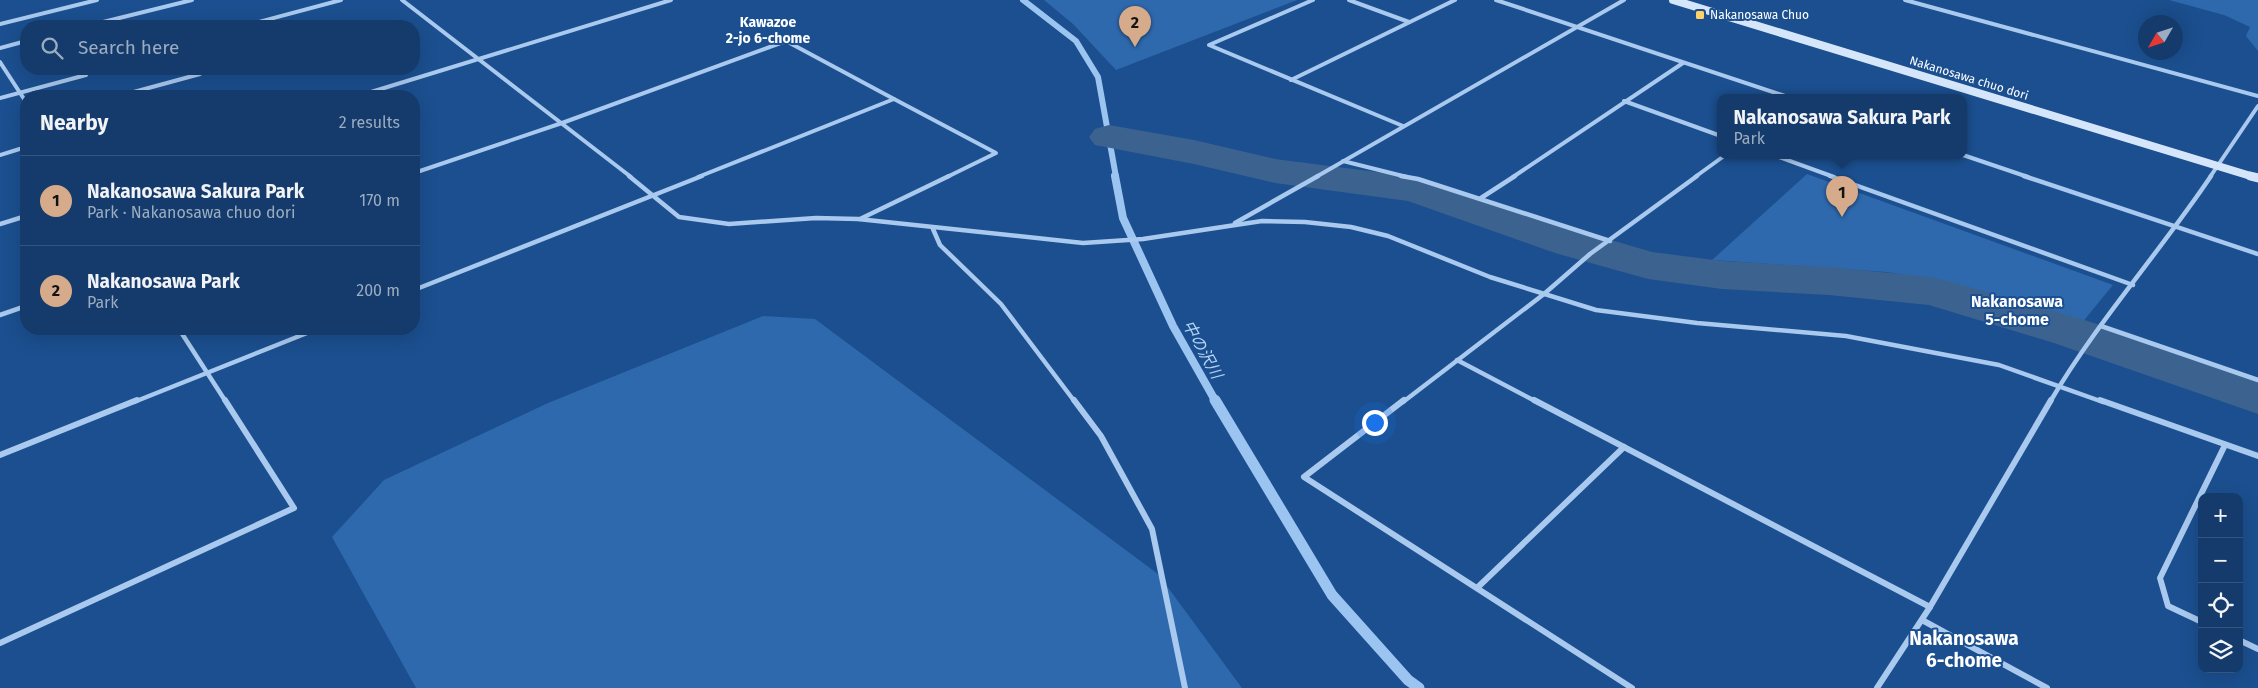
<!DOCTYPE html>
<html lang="en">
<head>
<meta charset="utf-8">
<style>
  :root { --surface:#143b6b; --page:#1d4271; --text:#f1f3f6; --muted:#9dadc1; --line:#33557e; --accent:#d6ab8b }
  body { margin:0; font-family:"Fira Sans","Noto Sans JP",sans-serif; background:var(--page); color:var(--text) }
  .controls { position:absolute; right:15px; bottom:15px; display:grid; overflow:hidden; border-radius:10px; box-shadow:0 5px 20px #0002 }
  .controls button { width:45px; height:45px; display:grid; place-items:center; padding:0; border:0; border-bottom:1px solid var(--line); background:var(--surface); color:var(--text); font:25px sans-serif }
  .compass { position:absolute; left:2138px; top:15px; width:45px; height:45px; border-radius:50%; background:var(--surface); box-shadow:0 5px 20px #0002; rotate:231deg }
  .you { position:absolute; left:1374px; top:422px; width:18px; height:18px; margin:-12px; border:4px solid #fff; border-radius:50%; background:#1a73e8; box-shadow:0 0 0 8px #1a73e833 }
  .badge { display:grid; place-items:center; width:32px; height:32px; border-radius:50%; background:var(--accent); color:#111; font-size:16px; font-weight:700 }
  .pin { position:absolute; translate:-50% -41px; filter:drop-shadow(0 1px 2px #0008) }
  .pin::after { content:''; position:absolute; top:26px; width:18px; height:15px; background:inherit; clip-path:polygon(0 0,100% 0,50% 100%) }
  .popup { position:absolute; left:1717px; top:94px; width:250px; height:65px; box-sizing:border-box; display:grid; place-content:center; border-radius:10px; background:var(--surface); filter:drop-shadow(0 1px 4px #0005); font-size:16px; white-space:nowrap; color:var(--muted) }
  .popup b { font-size:19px; color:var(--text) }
  .popup::after { content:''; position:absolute; left:50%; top:100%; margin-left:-10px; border:10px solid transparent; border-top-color:var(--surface) }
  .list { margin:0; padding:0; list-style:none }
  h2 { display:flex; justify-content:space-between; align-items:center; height:65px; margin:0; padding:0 20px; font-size:21px }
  h2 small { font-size:16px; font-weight:400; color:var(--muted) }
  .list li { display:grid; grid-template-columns:32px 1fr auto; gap:15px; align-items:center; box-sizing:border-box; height:90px; padding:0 20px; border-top:1px solid var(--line) }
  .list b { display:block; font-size:19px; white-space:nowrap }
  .list p { margin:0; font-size:16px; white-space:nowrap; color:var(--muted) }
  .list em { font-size:16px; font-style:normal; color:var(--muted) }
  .icon { flex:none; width:28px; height:28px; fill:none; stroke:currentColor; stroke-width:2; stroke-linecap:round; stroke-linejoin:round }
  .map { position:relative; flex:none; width:2258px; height:688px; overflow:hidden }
  .search { position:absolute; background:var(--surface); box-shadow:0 5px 20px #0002; left:20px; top:20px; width:400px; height:55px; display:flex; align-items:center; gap:12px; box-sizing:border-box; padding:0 18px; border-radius:20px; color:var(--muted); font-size:19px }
  .panel { position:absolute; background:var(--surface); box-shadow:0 5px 20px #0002; left:20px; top:90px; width:400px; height:245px; border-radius:20px }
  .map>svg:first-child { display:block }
</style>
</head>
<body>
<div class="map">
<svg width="2258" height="688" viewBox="0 0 2258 688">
  <rect width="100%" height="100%" fill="#1b4f8f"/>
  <g fill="#2e69ad">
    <path d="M 1044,0 L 1297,0 L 1116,70 L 1073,24 Z"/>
    <path d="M 2169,0 L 2258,0 L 2258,51 L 2246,36 L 2250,27 L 2224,15 Z"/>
    <path d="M 1807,174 L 2113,285 L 2081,324 L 1975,290 L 1931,279 L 1886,272 L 1712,260 Z"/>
    <path d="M 763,316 L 815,319 L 1158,574 L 1242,688 L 416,688 L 332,537 L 384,480 L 548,403 Z"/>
  </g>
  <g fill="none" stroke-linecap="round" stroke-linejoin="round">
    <path stroke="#9cc4f0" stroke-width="6" d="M 1023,0 L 1076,41 L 1098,77 L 1116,177"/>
    <path stroke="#9cc4f0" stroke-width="8" d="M 1115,176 L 1123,218 L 1173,326 L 1216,402"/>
    <path stroke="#9cc4f0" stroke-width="11" d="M 1215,400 L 1332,595 L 1408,680 L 1419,688"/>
    <path fill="#3c6290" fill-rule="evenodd" d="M 1109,125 L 1194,140 L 1275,159 L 1416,177 L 1587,233 L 1652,252 L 1722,261 L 1829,267 L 1931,277 L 1948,281 L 2088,321 L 2258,379 L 2258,414 L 2054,343 L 1929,305 L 1829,295 L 1722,289 L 1648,279 L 1555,253 L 1408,201 L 1275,183 L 1194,164 L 1095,145 L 1089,137 L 1095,129 Z"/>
    <g stroke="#a9c9ee" stroke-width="4">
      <path d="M 402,0 L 631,177"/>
      <path d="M 1313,0 L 1209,45 L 1403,126"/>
      <path d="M 1349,0 L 1409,22"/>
      <path d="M 1496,0 L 1791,98"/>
      <path d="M 1905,0 L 2258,96"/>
      <path d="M 0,24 L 97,0"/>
      <path d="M 251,24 L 341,0"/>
      <path d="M 87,26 L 192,0"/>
      <path d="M 0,48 L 26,41"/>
      <path d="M 0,62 L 26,102"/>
      <path d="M 1291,80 L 1455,0"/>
      <path d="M 119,96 L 200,74"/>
      <path d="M 358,96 L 671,0"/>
      <path d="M 0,98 L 86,75"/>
      <path d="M 894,99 L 996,153 L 947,177"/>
      <path d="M 1624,101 L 1721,136"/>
      <path d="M 0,155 L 26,147"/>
      <path d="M 1963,155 L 2028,177"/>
      <path d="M 1776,156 L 1834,177"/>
      <path d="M 1343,161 L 1407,177"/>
      <path d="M 414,173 L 562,123 L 786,41 L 894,99 L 698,177"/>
      <path d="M 1316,177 L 1624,0"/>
      <path d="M 1513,177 L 1683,63"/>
      <path d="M 1695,177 L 1724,156"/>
      <path d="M 2210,177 L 2258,106"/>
    </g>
    <g stroke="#a9c9ee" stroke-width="4.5">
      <path d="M 629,176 L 679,217 L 729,224 L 816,218 L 858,219 L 1083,243 L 1143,239 L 1262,221 L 1305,222 L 1351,227 L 1388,236 L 1490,277 L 1596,310 L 1697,323 L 1846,336 L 1999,365 L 2103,402"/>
      <path d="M 1401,176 L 1418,179 L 1610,241"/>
      <path d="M 1830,176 L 2133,285"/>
      <path d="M 2024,176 L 2258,254"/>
      <path d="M 1481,198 L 1515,176"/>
      <path d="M 860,219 L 949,176"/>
      <path d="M 1235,223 L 1318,176"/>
      <path d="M 0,224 L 26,216"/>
      <path d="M 933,229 L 940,245 L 1001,304 L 1075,402"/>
      <path d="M 414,290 L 702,176"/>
      <path d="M 0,315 L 26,306"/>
      <path d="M 2101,326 L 2258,380"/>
      <path d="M 179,329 L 226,402"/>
      <path d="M 1457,360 L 1537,402"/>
      <path d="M 134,402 L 317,329"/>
      <path d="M 1403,402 L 1544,294 L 1590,254 L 1697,176"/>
      <path d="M 2050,402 C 2096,323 2160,252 2211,176"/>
    </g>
    <g stroke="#a9c9ee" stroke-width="6">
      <path d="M 1074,400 L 1101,436 L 1152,529 L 1185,688"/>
      <path d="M 1404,400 L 1304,477 L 1632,688"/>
      <path d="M 1534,400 L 1930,607"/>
      <path d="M 2100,400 L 2258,456"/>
      <path d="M 0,455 L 137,400"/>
      <path d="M 1477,588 L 1624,447"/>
      <path d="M 1922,620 L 2047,688"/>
      <path d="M 2202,622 L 2168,606 L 2160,578 L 2225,445"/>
      <path d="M 2239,640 L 2258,649"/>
      <path d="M 0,643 L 294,508 L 225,400"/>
      <path d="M 1877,688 L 1930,607 L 2051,400"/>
    </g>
    <path stroke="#d6e6fa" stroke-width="8" d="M 1673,0 L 2254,177"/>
    <path stroke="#d6e6fa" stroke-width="9" d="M 2250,176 L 2258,178"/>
  </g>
  <rect fill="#ffd166" stroke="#1b4f8f" stroke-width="2" x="1695" y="10" width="10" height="10" rx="2.5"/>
  <g text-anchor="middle" stroke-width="4" stroke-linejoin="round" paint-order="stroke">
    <g font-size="12" fill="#fff" stroke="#1b4f8f" text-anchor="start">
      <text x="1710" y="19">Nakanosawa Chuo</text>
    </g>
    <g font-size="12" fill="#fff" stroke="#1b4f8f">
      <text transform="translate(1969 78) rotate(17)" y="4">Nakanosawa chuo dori</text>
    </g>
    <g font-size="14" font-weight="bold" fill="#fff" stroke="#1b4f8f">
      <text x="768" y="27">Kawazoe<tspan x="768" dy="16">2-jo 6-chome</tspan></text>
    </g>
    <g font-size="16" font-weight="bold" fill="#fff" stroke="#1b4f8f">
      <text x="2017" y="307">Nakanosawa<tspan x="2017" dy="18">5-chome</tspan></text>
    </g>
    <g font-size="16" font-style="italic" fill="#b5d3f5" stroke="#1b4f8f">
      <text transform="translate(1203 349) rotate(61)" y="6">中の沢川</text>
    </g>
    <g font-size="19" font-weight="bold" fill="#fff" stroke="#1b4f8f">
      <text x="1964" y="645">Nakanosawa<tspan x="1964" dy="22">6-chome</tspan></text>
    </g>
  </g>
</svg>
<div class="controls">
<button>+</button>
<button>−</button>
<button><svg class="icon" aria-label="locate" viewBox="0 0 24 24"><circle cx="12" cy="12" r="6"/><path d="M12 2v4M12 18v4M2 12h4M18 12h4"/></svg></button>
<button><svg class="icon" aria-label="layers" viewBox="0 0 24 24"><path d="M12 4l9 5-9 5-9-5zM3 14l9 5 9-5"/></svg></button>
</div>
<svg class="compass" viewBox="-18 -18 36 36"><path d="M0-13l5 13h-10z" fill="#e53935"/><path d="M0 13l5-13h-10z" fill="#9dadc1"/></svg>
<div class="you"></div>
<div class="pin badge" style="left:1842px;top:217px">1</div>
<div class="popup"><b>Nakanosawa Sakura Park</b>Park</div>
<div class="pin badge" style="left:1135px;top:47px">2</div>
<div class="search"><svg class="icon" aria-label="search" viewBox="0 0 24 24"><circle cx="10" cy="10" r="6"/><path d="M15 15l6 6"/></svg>Search here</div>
<section class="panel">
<h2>Nearby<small>2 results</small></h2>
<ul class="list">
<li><span class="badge">1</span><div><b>Nakanosawa Sakura Park</b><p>Park · Nakanosawa chuo dori</p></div><em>170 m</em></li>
<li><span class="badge">2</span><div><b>Nakanosawa Park</b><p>Park</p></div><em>200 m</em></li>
</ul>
</section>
</div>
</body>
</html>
